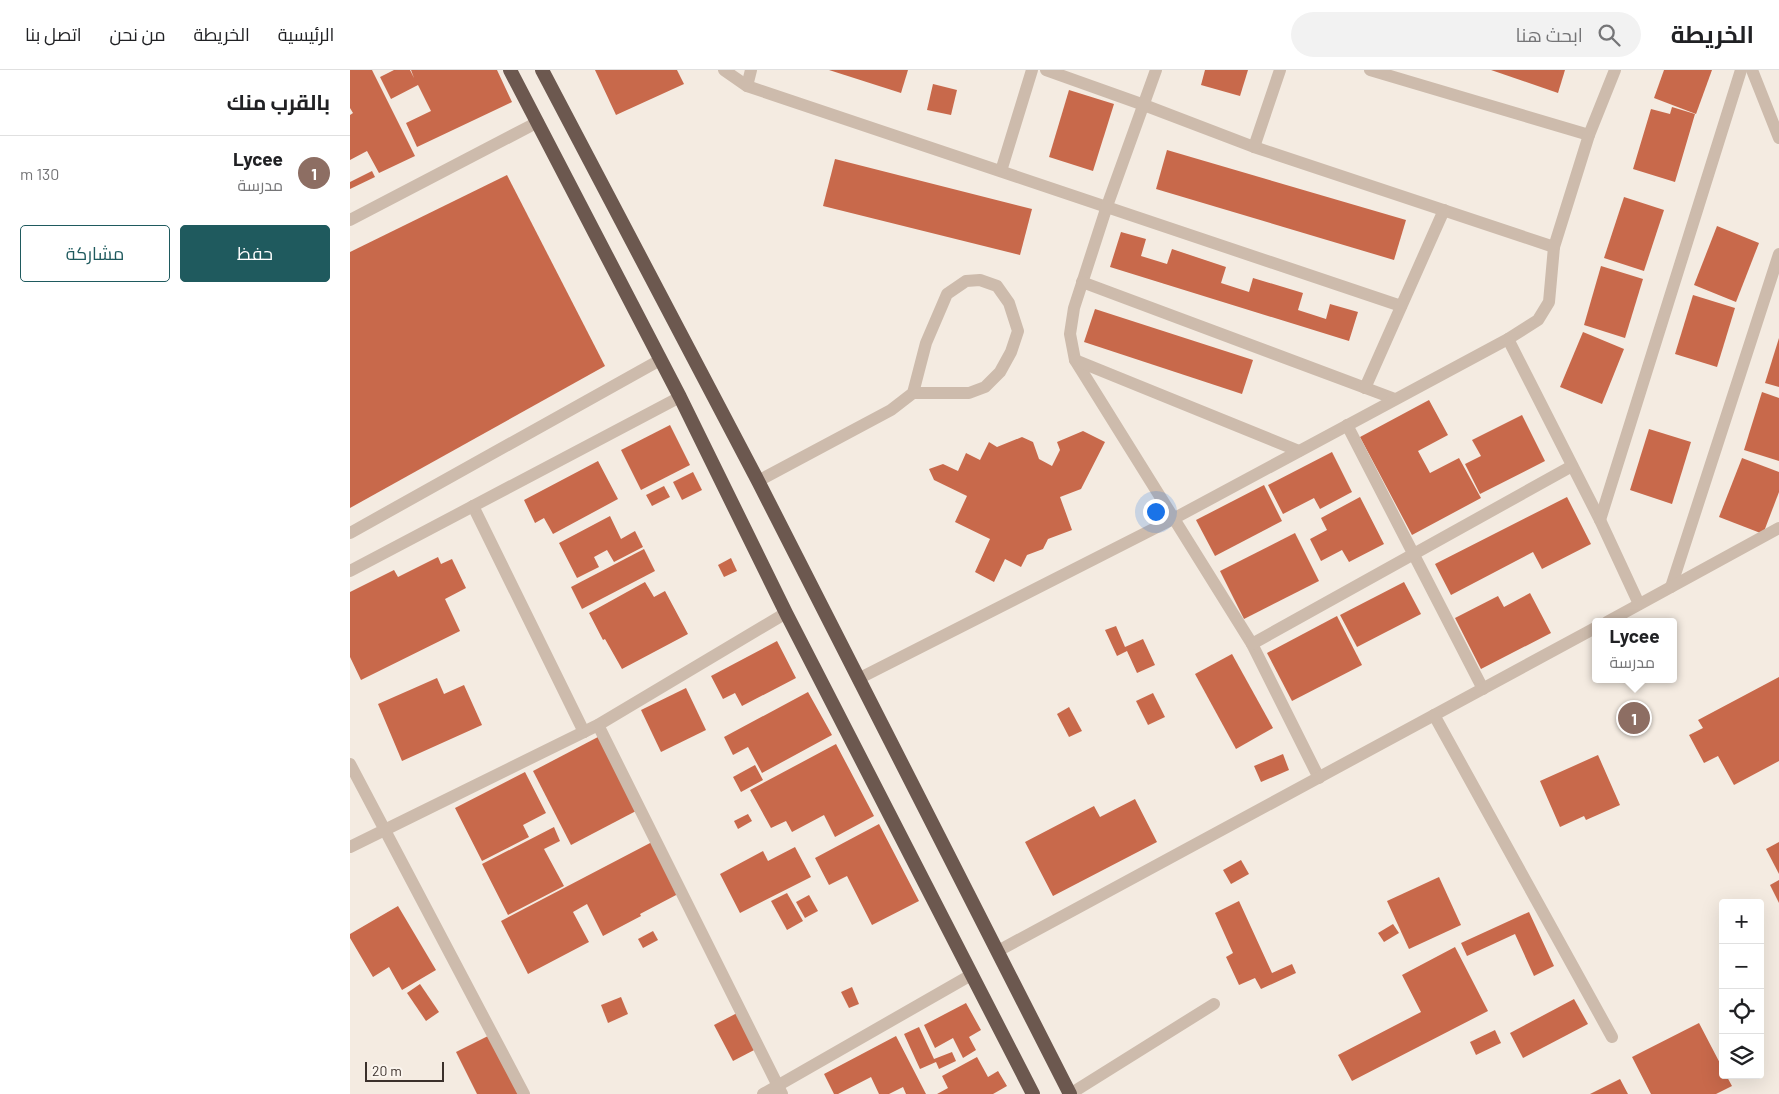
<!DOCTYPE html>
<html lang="ar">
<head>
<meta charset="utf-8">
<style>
  :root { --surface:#fff; --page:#f2f2f2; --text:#202124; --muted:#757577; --line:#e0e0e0; --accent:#1f5a5e }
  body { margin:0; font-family:Barlow,Cairo,sans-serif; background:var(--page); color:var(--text); direction:rtl }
  .controls { position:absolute; right:15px; bottom:15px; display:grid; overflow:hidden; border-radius:5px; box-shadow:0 5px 20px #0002 }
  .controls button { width:45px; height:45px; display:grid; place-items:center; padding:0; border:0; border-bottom:1px solid var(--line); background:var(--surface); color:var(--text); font:25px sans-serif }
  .scale { position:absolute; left:15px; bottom:12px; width:79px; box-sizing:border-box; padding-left:5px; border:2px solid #3b302b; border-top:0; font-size:14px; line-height:18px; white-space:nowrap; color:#3b302b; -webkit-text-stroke:4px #fbf5ee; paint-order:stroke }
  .you { position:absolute; left:805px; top:441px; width:18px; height:18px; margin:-12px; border:4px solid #fff; border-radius:50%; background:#1a73e8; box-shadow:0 0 0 8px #1a73e833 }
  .badge { display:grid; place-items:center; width:32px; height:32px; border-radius:50%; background:var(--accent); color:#fff; font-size:16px; font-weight:700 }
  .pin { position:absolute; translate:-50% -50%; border:2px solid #fff; box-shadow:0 1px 5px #0006 }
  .popup { position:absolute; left:1242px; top:548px; width:85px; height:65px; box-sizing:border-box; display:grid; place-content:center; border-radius:5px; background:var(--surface); filter:drop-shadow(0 1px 4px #0005); font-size:16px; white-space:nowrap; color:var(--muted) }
  .popup b { font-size:19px; color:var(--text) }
  .popup::after { content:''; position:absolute; left:50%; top:100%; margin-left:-10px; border:10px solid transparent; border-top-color:var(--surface) }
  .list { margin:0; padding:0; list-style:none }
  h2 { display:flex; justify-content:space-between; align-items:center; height:65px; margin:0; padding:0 20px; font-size:21px }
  h2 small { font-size:16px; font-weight:400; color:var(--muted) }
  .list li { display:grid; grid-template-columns:32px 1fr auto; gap:15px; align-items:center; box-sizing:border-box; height:75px; padding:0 20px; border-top:1px solid var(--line) }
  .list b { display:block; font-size:19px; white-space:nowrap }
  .list p { margin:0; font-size:16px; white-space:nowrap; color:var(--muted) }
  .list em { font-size:16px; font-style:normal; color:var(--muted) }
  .actions { display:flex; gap:10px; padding:15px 20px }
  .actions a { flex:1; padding:11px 0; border:1px solid var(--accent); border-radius:5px; text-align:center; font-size:18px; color:var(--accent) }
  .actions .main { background:var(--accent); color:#fff }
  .icon { flex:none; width:28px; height:28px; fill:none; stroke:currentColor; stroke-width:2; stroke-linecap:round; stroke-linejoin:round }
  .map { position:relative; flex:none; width:1429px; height:1024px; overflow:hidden; direction:ltr }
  header { display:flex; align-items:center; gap:30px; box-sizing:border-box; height:70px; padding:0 25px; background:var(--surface); border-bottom:1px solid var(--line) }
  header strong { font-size:24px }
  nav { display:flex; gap:28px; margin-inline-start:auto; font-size:18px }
  .search { width:350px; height:45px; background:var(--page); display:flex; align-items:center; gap:12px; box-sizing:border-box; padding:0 18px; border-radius:28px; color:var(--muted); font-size:19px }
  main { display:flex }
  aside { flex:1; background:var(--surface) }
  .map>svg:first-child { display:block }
</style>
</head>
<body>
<header>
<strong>الخريطة</strong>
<div class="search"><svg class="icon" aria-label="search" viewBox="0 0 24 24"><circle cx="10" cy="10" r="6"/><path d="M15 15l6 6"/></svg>ابحث هنا</div>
<nav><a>الرئيسية</a><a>الخريطة</a><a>من نحن</a><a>اتصل بنا</a></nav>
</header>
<main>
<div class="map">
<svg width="1429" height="1024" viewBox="0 0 1429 1024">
  <rect width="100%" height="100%" fill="#f4ebe1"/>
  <g fill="#c8694b">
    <path d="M 0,0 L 22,0 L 65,86 L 29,103 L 17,81 L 0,90 L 0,45 L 3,43 L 0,38 Z"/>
    <path d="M 44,0 L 60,0 L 64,8 L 61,0 L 147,0 L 162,32 L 67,77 L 56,53 L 81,41 L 68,15 L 41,29 L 30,7 Z"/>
    <path d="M 245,0 L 327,0 L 334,14 L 266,45 Z"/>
    <path d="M 479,0 L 558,0 L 551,23 Z"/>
    <path d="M 855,0 L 898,0 L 890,26 L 851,15 Z"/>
    <path d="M 1141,0 L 1215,0 L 1208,23 Z"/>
    <path d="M 1314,0 L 1362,0 L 1346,44 L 1304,28 Z"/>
    <path d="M 583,14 L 607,20 L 601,45 L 577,40 Z"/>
    <path d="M 719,20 L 764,34 L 743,101 L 699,87 Z"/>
    <path d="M 1322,37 L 1345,44 L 1325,112 L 1283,99 L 1301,39 L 1320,44 Z"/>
    <path d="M 817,80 L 1056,150 L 1044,190 L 806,119 Z"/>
    <path d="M 485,89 L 682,139 L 670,185 L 473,136 Z"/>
    <path d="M 22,101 L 25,107 L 0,119 L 0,112 Z"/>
    <path d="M 157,105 L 255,296 L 0,438 L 0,182 Z"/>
    <path d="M 1274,127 L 1314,140 L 1294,201 L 1254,188 Z"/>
    <path d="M 1367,156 L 1409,173 L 1386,232 L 1344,215 Z"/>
    <path d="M 771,162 L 796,169 L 791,186 L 817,194 L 822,179 L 876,197 L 871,213 L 899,222 L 903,208 L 953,223 L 948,240 L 976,249 L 980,234 L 1008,242 L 999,271 L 760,197 Z"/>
    <path d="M 1251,196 L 1293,209 L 1275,268 L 1234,255 Z"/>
    <path d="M 1343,225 L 1385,238 L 1367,297 L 1325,284 Z"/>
    <path d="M 745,239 L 903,290 L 892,324 L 734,272 Z"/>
    <path d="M 1233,262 L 1274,279 L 1252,334 L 1210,317 Z"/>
    <path d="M 1429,268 L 1429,317 L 1415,313 Z"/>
    <path d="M 1412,322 L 1429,328 L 1429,391 L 1394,380 Z"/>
    <path d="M 1079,330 L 1098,365 L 1068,381 L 1080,403 L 1109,388 L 1131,428 L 1062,465 L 1010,367 Z"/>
    <path d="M 1172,345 L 1195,391 L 1130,424 L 1115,394 L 1131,386 L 1122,370 Z"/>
    <path d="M 320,355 L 340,395 L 291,420 L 271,380 Z"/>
    <path d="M 1299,359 L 1341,372 L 1322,434 L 1280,420 Z"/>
    <path d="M 733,361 L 755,372 L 731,419 L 710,427 L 722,460 L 698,469 L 693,479 L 677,485 L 671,497 L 655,489 L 644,512 L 625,502 L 640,469 L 605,452 L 617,426 L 584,410 L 579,399 L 593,394 L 608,401 L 616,383 L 630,390 L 639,372 L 647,377 L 672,367 L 683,372 L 689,389 L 702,396 L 710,380 L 707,372 Z"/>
    <path d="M 982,382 L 1002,422 L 970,439 L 964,428 L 933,444 L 918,415 Z"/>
    <path d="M 1392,388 L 1429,402 L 1429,422 L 1413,464 L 1369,447 Z"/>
    <path d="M 248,391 L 268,429 L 203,464 L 194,448 L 185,453 L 174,430 Z"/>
    <path d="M 343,402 L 352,420 L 332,430 L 323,412 Z"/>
    <path d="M 914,415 L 932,451 L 865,486 L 846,450 Z"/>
    <path d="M 314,416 L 320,427 L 302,436 L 296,425 Z"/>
    <path d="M 1010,427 L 1034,474 L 999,492 L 992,480 L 971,491 L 960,469 L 977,460 L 971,448 Z"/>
    <path d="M 1217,427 L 1241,474 L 1192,499 L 1183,482 L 1101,525 L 1085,494 Z"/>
    <path d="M 260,446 L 271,469 L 285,461 L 293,477 L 264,492 L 257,480 L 244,487 L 249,497 L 227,508 L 209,473 Z"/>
    <path d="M 945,463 L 969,511 L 894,549 L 870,501 Z"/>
    <path d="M 294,479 L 305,501 L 232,539 L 221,517 Z"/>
    <path d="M 88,487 L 91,494 L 102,489 L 116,518 L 95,529 L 110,561 L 11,610 L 0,587 L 0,522 L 44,500 L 48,507 Z"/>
    <path d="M 381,488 L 387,501 L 374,507 L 368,495 Z"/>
    <path d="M 295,512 L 304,527 L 315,521 L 338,564 L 272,599 L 255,569 L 253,570 L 239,543 Z"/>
    <path d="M 1054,512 L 1071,544 L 1007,577 L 990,545 Z"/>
    <path d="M 1180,523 L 1201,563 L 1131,599 L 1105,548 L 1148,526 L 1154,537 Z"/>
    <path d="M 987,546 L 1012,595 L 942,631 L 917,583 Z"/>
    <path d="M 766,556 L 775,577 L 793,569 L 805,595 L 787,603 L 777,581 L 767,586 L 755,560 Z"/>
    <path d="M 427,571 L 446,608 L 392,636 L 385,623 L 373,629 L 361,606 Z"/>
    <path d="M 882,584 L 923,658 L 886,679 L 845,604 Z"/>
    <path d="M 1429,607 L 1429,691 L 1384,715 L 1368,686 L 1354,693 L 1339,665 L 1353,658 L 1348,650 Z"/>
    <path d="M 87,608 L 94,624 L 114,615 L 132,655 L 52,691 L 28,634 Z"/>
    <path d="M 336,618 L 356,660 L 311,682 L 291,640 Z"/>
    <path d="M 458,622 L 482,665 L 412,703 L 398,677 L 383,685 L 374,667 Z"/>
    <path d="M 803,623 L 815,647 L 798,655 L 786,631 Z"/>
    <path d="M 719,637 L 732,661 L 719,667 L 707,644 Z"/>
    <path d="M 248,667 L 286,741 L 221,775 L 183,701 Z"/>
    <path d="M 486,674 L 524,746 L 485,767 L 474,745 L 442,762 L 436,751 L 421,758 L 400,720 Z"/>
    <path d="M 933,684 L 939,700 L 911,712 L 904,696 Z"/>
    <path d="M 1248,685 L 1270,735 L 1236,750 L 1234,746 L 1210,757 L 1190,711 Z"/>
    <path d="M 405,695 L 413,710 L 391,722 L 383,707 Z"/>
    <path d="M 175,702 L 196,743 L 173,755 L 179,767 L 132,791 L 105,738 Z"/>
    <path d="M 785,729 L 807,772 L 703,826 L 675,772 L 744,736 L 750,747 Z"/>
    <path d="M 398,744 L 402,751 L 388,759 L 384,751 Z"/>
    <path d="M 529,754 L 569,831 L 522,855 L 497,806 L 479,815 L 465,788 Z"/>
    <path d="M 204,757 L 210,771 L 194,779 L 214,816 L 158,845 L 132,794 Z"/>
    <path d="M 302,772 L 328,824 L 290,844 L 291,846 L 253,866 L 237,834 L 223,842 L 239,872 L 178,904 L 151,851 Z"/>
    <path d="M 1429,772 L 1429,804 L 1416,779 Z"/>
    <path d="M 445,777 L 461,807 L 390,843 L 370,804 L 413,781 L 418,791 Z"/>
    <path d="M 891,790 L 899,804 L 881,814 L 873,800 Z"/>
    <path d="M 1089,807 L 1111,855 L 1059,879 L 1037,831 Z"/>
    <path d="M 1429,810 L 1429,833 L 1420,815 Z"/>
    <path d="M 437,823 L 453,851 L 437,860 L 421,831 Z"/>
    <path d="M 459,825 L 468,841 L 455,848 L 446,832 Z"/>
    <path d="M 889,831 L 922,903 L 942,894 L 946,903 L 911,919 L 905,908 L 889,915 L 876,887 L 883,883 L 865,843 Z"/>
    <path d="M 48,836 L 86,900 L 52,920 L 39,897 L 23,907 L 0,868 L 0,864 Z"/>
    <path d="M 1179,842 L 1204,896 L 1184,906 L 1165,864 L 1117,886 L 1111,873 Z"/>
    <path d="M 1043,854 L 1049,863 L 1034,872 L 1028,863 Z"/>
    <path d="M 303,861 L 308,870 L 293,878 L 288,869 Z"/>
    <path d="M 1105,877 L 1138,941 L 1002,1011 L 988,985 L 1071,942 L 1052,905 Z"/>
    <path d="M 70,914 L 89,942 L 76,951 L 57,923 Z"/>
    <path d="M 502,917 L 509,934 L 499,938 L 491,922 Z"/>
    <path d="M 271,927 L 278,944 L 258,953 L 251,935 Z"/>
    <path d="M 1224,929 L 1238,954 L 1173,988 L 1160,963 Z"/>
    <path d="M 616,933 L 631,960 L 619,967 L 626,980 L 613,988 L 603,968 L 585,978 L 574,955 Z"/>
    <path d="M 389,942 L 408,978 L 383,991 L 364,955 Z"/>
    <path d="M 1349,953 L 1373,999 L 1373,1005 L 1376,1005 L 1382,1016 L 1366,1024 L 1301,1024 L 1282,987 Z"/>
    <path d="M 569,957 L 584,989 L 602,982 L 606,991 L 589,999 L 586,992 L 570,999 L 554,964 Z"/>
    <path d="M 1145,960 L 1151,973 L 1126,985 L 1120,972 Z"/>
    <path d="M 140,965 L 170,1024 L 127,1024 L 106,982 Z"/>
    <path d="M 546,966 L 576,1024 L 556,1024 L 553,1017 L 539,1024 L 529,1024 L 521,1007 L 488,1024 L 484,1024 L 474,1004 Z"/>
    <path d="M 627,987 L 638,1007 L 648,1001 L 657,1016 L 643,1024 L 587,1024 L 598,1018 L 592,1006 Z"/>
    <path d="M 1270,1009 L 1278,1024 L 1240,1024 Z"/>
  </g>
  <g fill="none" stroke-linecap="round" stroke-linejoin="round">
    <g stroke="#cdbbac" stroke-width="12">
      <path d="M 1084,645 L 1262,967"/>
      <path d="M 720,1024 L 864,934"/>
    </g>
    <g stroke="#cdbbac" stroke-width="12">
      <path d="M 374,0 L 397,16 L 1051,236"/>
      <path d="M 696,0 L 794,35 L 904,77 L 1204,177"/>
      <path d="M 806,0 L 757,136 L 724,238 L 720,264 L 725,290 L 902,574 L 969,708"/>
      <path d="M 1020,0 L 1239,65"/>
      <path d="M 1402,0 L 1429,68"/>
      <path d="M 397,16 L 401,0"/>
      <path d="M 904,77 L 930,0"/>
      <path d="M 651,101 L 682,0"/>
      <path d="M 0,150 L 188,52"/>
      <path d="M 732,212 L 1045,329"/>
      <path d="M 1158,269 L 1250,450 L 1289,534"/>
      <path d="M 725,290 L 949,381"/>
      <path d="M 1015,318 L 1094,140"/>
      <path d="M 997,355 L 1133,619"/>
      <path d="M 408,411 L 541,340 L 563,323 L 619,323 L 635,317 L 650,302 L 661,282 L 668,261 L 659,233 L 647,216 L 630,210 L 616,211 L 597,224 L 576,273 L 563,323"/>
      <path d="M 123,436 L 234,662"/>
      <path d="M 1250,450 L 1391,0"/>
      <path d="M 0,463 L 310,290"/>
      <path d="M 0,501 L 330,327"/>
      <path d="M 1321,517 L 1429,184"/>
      <path d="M 1257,552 L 1429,458"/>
      <path d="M 902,574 L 1222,396"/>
      <path d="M 508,609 L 823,449 L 1158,269 L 1188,250 L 1199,232 L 1204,177 L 1239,65 L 1265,0"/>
      <path d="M 248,655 L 432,1024"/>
      <path d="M 0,694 L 174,1024"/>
      <path d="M 0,777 L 248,655 L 436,543"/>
      <path d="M 648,881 L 1245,558"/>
      <path d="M 413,1024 L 621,905"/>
    </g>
    <g stroke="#6c584f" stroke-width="14">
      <path d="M 160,0 L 330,327 L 436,543 L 683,1024"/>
      <path d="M 192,0 L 408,411 L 720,1024"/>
    </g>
  </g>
</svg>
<div class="controls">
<button>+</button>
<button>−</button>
<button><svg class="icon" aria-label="locate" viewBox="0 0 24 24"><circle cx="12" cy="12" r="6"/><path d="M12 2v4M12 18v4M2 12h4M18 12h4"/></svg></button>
<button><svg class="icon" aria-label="layers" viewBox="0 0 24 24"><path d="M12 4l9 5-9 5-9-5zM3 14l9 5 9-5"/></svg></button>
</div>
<div class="scale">20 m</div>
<div class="you"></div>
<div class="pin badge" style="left:1284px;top:648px;background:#8d6e63">1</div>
<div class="popup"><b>Lycee</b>مدرسة</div>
</div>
<aside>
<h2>بالقرب منك<small></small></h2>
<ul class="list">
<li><span class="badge" style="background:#8d6e63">1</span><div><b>Lycee</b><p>مدرسة</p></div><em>130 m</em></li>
</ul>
<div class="actions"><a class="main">حفظ</a><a>مشاركة</a></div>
</aside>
</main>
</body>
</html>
